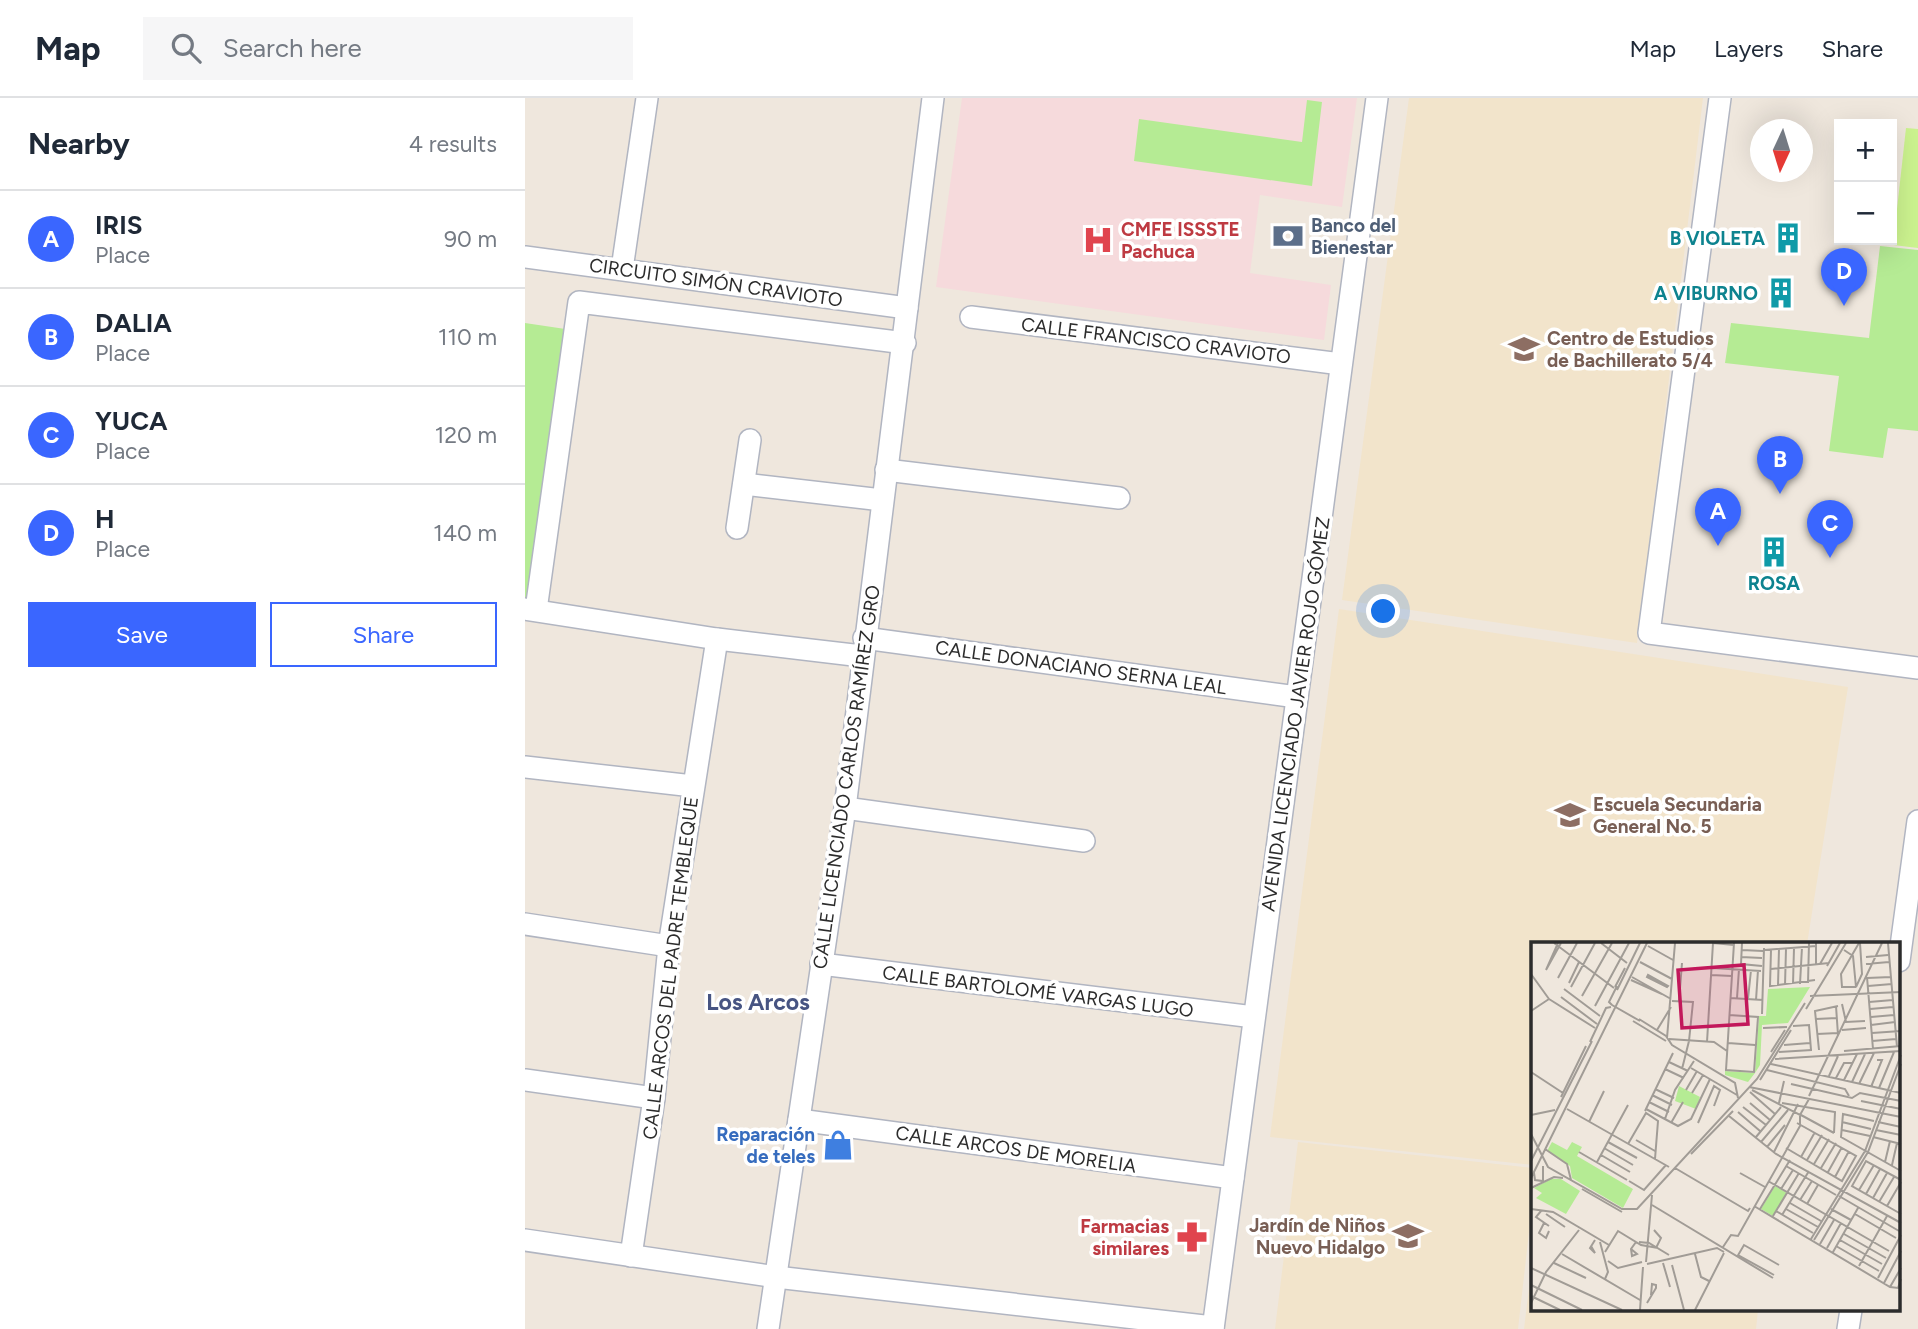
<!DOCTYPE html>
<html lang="en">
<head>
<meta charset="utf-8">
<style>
  :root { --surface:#fff; --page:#f6f6f7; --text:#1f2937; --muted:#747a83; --line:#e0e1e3; --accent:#3a66ff }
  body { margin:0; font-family:Figtree,sans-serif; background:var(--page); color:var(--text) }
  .controls { position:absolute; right:21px; top:21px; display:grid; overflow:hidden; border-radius:0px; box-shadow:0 7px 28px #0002 }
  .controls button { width:63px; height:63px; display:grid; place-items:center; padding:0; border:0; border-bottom:2px solid var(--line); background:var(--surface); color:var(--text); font:35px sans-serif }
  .compass { position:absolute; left:1225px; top:21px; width:63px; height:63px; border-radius:50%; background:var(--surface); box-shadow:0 7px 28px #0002; rotate:184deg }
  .you { position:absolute; left:859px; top:514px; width:24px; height:24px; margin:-18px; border:5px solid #fff; border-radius:50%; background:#1a73e8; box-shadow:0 0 0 10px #1a73e833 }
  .badge { display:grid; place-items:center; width:46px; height:46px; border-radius:50%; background:var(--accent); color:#fff; font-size:23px; font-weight:700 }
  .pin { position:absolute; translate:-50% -58px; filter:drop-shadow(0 2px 4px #0008) }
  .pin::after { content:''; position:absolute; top:37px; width:24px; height:21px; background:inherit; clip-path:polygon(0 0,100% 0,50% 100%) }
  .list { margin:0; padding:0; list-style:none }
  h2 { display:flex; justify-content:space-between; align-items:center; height:91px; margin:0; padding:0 28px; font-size:30px }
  h2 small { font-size:23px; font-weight:400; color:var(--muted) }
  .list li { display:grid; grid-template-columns:46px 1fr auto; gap:21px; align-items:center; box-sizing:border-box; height:98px; padding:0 28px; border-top:2px solid var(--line) }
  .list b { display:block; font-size:26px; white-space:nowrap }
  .list p { margin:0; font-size:23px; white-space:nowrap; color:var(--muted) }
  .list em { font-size:23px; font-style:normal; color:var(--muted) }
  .actions { display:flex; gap:14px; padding:21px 28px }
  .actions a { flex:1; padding:16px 0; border:2px solid var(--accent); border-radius:0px; text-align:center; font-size:24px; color:var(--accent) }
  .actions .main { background:var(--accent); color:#fff }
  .icon { flex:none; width:38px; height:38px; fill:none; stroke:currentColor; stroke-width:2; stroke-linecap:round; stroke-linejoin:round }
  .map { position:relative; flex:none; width:1393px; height:1231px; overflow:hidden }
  header { display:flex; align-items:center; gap:42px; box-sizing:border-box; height:98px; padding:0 35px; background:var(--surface); border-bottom:2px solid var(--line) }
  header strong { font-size:33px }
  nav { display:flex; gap:38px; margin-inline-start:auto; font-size:24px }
  .search { width:490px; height:63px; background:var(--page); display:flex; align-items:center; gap:18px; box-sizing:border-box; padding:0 24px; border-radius:0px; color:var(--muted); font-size:26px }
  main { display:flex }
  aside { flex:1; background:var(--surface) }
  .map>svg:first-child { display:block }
</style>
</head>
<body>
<header>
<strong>Map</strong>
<div class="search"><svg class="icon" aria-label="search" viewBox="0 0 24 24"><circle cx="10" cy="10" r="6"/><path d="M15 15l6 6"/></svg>Search here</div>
<nav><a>Map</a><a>Layers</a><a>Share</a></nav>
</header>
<main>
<aside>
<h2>Nearby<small>4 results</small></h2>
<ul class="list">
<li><span class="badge">A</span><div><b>IRIS</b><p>Place</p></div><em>90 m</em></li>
<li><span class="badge">B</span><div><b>DALIA</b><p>Place</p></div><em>110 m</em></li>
<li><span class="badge">C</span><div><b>YUCA</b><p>Place</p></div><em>120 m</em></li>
<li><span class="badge">D</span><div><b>H</b><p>Place</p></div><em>140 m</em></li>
</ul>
<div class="actions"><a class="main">Save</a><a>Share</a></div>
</aside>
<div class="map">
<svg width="1393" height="1231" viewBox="0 0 1393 1231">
  <rect width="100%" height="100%" fill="#efe7dd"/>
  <g fill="#f2e4cb">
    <path d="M 884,0 L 1178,0 L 1112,545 L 817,502 Z"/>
    <path d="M 814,511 L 1323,589 L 1282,846 L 1008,846 L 1008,1067 L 745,1039 Z"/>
    <path d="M 773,1044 L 1008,1070 L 1008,1099 L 993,1231 L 750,1231 Z"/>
    <path d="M 1008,1158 L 1008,1212 L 1233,1212 L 1231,1231 L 999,1231 Z"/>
  </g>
  <path fill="#f6dadc" d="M 437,0 L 832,0 L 817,109 L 735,97 L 725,175 L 806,187 L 799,242 L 411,189 Z"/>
  <g fill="#b5eb94">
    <path d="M 782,2 L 797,4 L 787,88 L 609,63 L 614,21 L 777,44 Z"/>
    <path d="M 1355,148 L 1393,152 L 1393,333 L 1363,330 L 1358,360 L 1304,353 L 1314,278 L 1200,265 L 1206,225 L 1344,240 Z"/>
    <path d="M 0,225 L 47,232 L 11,503 L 0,501 Z"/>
  </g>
  <path fill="#ccf38f" d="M 1381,30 L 1393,31 L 1393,150 L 1368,147 Z"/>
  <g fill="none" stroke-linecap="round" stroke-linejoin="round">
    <g stroke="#b1b5c1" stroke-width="24">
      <g id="minor">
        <path d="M 1195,0 L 1124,535 L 1393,570"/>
        <path d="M 0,159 L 382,210"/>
        <path d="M 97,171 L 122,0"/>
        <path d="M 446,219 L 816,266"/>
        <path d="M 361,372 L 594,400"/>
        <path d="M 219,386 L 357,402"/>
        <path d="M 212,430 L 225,342"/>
        <path d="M 0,511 L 192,541 L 337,558"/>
        <path d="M 11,512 L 54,204 L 380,245"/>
        <path d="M 339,540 L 772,599"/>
        <path d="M 0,669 L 168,688"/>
        <path d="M 320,710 L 559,743"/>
        <path d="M 0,826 L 144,848"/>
        <path d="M 1374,863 L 1393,723"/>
        <path d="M 296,866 L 729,919"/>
        <path d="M 0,982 L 129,1000"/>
        <path d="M 274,1022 L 708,1080"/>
        <path d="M 0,1142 L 251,1179 L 688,1229"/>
        <path d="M 106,1158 L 129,1000 L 144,848 L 192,541"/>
        <path d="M 243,1231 L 320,710 L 408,0"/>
        <path d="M 688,1231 L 852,0"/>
        <path d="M 1323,1231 L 1326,1212"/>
      </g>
    </g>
    <use href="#minor" stroke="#fff" stroke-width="21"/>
  </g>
  <defs>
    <g id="bank-bare" transform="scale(2.415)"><path d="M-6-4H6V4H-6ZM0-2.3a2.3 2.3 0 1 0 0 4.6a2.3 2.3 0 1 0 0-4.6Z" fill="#5c6f8a" stroke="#fff" stroke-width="2.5" paint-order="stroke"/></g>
    <g id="building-bare" transform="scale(2.415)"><path d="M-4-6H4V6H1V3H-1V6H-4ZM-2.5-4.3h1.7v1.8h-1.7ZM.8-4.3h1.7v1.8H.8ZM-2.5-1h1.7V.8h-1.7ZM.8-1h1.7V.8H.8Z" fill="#0f9aa8" stroke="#fff" stroke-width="2.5" paint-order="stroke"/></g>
    <g id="hospital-bare" transform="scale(2.415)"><path d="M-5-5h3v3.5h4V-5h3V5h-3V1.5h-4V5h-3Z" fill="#e0444e" stroke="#fff" stroke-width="2.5" paint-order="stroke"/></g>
    <g id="school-bare" transform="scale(2.415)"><path d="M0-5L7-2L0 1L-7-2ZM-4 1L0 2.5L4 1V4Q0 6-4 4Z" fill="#8d6e63" stroke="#fff" stroke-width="2.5" paint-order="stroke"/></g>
    <g id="shop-bare" transform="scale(2.415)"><path d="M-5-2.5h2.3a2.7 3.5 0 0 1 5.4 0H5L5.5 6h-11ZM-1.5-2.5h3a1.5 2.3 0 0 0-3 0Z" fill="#3f7fe0" stroke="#fff" stroke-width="2.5" paint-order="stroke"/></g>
    <g id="pharmacy-bare" transform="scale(2.415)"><path d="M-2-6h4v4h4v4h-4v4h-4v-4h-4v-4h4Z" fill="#e0444e" stroke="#fff" stroke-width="2.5" paint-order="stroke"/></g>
  </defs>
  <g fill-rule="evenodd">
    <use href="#bank-bare" x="763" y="138"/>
    <use href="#building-bare" x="1263" y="140"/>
    <use href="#hospital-bare" x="573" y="142"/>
    <use href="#building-bare" x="1256" y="195"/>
    <use href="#school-bare" x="999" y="251"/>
    <use href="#building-bare" x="1249" y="454"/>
    <use href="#school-bare" x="1045" y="717"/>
    <use href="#shop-bare" x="313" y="1047"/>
    <use href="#school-bare" x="883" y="1138"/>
    <use href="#pharmacy-bare" x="667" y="1139"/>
  </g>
  <g text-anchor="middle" stroke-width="7" stroke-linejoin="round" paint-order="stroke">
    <g font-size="19" font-weight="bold" fill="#4e5e75" stroke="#fff" text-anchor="start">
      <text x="786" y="134">Banco del<tspan x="786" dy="22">Bienestar</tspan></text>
    </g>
    <g font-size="19" font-weight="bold" fill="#be3a42" stroke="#fff" text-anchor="start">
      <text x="596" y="138">CMFE ISSSTE<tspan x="596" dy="22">Pachuca</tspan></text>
      <text x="644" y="1135" text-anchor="end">Farmacias<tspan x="644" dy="22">similares</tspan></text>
    </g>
    <g font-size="19" font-weight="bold" fill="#0d838f" stroke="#fff" text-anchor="end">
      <text x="1240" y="147">B VIOLETA</text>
      <text x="1233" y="202">A VIBURNO</text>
      <text x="1249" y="492" text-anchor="middle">ROSA</text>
    </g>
    <g font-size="19" fill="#2c2c2c" stroke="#fff">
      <text transform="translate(191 184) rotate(8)" y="7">CIRCUITO SIMÓN CRAVIOTO</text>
      <text transform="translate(631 242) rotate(7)" y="7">CALLE FRANCISCO CRAVIOTO</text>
      <text transform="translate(556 569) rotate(8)" y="7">CALLE DONACIANO SERNA LEAL</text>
      <text transform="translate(770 616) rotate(-82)" y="7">AVENIDA LICENCIADO JAVIER ROJO GÓMEZ</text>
      <text transform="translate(321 679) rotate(-82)" y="7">CALLE LICENCIADO CARLOS RAMÍREZ GRO</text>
      <text transform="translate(145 870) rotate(-83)" y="7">CALLE ARCOS DEL PADRE TEMBLEQUE</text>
      <text transform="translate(513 893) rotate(7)" y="7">CALLE BARTOLOMÉ VARGAS LUGO</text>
      <text transform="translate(491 1051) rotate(8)" y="7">CALLE ARCOS DE MORELIA</text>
    </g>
    <g font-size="19" font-weight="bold" fill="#785e54" stroke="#fff" text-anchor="start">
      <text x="1022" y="247">Centro de Estudios<tspan x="1022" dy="22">de Bachillerato 5/4</tspan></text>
      <text x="1068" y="713">Escuela Secundaria<tspan x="1068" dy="22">General No. 5</tspan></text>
      <text x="860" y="1134" text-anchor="end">Jardín de Niños<tspan x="860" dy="22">Nuevo Hidalgo</tspan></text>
    </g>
    <g font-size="19" font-weight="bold" fill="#366cbe" stroke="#fff" text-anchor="end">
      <text x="290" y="1043">Reparación<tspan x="290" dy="22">de teles</tspan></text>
    </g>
    <g font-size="23" font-weight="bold" fill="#475482" stroke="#fff">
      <text x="233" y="912">Los Arcos</text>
    </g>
  </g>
  <g transform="translate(1006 844)">
    <rect width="369" height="369" fill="#efe7dd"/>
    <path d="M 279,45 L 257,81 L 231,83 L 229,123 L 224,131 L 217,140 L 194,133 L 194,129 L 224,131 L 228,74 L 235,74 L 237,47 ZM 148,144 L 169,155 L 165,167 L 144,159 ZM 21,200 L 36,208 L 41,200 L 51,205 L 46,214 L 102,247 L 92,266 L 41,236 L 39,224 L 16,209 ZM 20,237 L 30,237 L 49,249 L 35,272 L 5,256 L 11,251 L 3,246 ZM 244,244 L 256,251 L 242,274 L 230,267 Z" fill="#b5eb94"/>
    <path fill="none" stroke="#a19c96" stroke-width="2" d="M 23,1 L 83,46M 27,1 L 15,28 L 30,1M 70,1 L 96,21M 182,1 L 203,3M 211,1 L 210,22 L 231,24M 285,1 L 285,23M 357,1 L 366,105M 117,4 L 142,18M 211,8 L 232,9M 233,8 L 285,4M 240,8 L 239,44 L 284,38M 313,8 L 322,14 L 325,45M 210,15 L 231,16M 335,15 L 357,13M 109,20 L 141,37M 289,22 L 301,1M 335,22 L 358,20M 296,24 L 309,1M 181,26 L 230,29M 240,27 L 298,21M 0,32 L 18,57M 117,33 L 137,44 L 136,45 L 116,35 ZM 180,33 L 201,34M 101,35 L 140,57M 336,35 L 342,107M 27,36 L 46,1M 336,36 L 360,35M 100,38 L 131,52M 38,41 L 48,20M 277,41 L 278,1M 262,42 L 263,6M 269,42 L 271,5M 247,43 L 248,7M 254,43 L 255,7M 337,44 L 361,42M 40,45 L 64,1M 84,45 L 94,26M 325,45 L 311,45 L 310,32 L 328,1M 325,45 L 331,32 L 329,1M 33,47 L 69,74M 86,48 L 109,1M 51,54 L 81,1M 279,54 L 370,50M 30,55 L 66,82M 199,56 L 232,58M 206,56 L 208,27M 18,57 L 64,86M 217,57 L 220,28M 225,58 L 227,28M 141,59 L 162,60 L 158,99M 148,59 L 151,21M 338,60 L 362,58M 311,62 L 315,80 L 334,79M 81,63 L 78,60 L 86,44M 81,63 L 109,79M 64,64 L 98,1M 305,64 L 307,93M 275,67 L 315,1M 339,67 L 362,65M 0,69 L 18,57M 231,72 L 233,6M 198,73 L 227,75 L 223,130 L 195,128 L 200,49 L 203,1M 340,75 L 363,73M 108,77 L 135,94 L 141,103 L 204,141 L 207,156M 285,77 L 306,76M 102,79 L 135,99M 340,83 L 364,80M 262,84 L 278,83 L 280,108M 232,86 L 256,85M 126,88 L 140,65M 311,88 L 335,86M 341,91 L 370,89M 286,92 L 307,91M 136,96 L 144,1M 138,97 L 183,100 L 196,109M 341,99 L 365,97M 59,100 L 75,66 L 80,65M 176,100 L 182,1M 197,101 L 224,103M 253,103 L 279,101M 288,108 L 284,69 L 307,64M 313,109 L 370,104M 240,110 L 254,88M 248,110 L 281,108M 244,117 L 370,109M 138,120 L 157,129M 240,122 L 370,151M 160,126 L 206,153M 134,127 L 153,136M 151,127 L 158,99M 236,128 L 314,147 L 318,154M 0,130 L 32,151M 298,134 L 307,114M 305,136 L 313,121 L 322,121M 229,138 L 260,88M 313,138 L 326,112M 321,140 L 334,112M 260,142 L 321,156 L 329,151 L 370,159M 328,142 L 343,111M 218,145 L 370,175M 340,145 L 351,118 L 346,118M 348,146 L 363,110M 124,147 L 143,156M 155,148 L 166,129M 221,148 L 269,173 L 278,157M 219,150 L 244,172M 161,151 L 172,133M 121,153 L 141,163M 278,154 L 351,1M 30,155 L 55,104M 330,159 L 370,167M 118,160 L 138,170M 219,161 L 239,178M 248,161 L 253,139M 251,161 L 304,170 L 303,191M 212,165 L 235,183M 36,167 L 138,225M 115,167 L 147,184 L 160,177 L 179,137M 114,169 L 142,111M 207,170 L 229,189M 0,173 L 24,168M 270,173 L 303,191M 198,174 L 245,212 L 370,281M 134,177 L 144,148 L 163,119M 343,179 L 312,172 L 310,195 L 370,229M 58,180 L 73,149M 311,180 L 340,187M 347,180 L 370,185M 140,181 L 152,160M 167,181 L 183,144 L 189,148 L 183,164M 311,188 L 339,194M 345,188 L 370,193M 0,192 L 17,225 L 91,267 L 106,267 L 226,137 L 274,61M 225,195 L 250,165M 342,195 L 370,202M 105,198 L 124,209M 77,200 L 106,216M 230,200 L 257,168M 97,202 L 115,171 L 127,179 L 124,217M 236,205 L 254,183M 73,206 L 102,223M 255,206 L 311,239 L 325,214 L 266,181M 14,207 L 36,222 L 40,238M 48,210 L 96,238M 243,210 L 267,162M 160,212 L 202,169M 70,213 L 99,230M 270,215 L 284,190M 276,218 L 291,193M 0,219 L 61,99M 66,220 L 97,163M 354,220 L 359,199M 283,222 L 298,197M 361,223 L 366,201M 255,224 L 305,253M 144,226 L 217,269 L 219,266M 290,226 L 305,201M 297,230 L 311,205M 3,231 L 4,238 L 12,239 L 12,224M 209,231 L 234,245M 304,235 L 318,209M 0,236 L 116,1M 370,238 L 335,219 L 321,244 L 370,272M 98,239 L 113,248 L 135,223M 237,239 L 358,309M 0,246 L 23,235 L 32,236M 51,247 L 91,270M 250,247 L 262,228M 328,248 L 343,223M 335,252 L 349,227M 308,254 L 368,289M 342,256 L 356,231M 269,258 L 281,239M 348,260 L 363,235M 259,261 L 290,279M 276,262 L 287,243M 121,263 L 242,336M 223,264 L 359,345 L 367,346 L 370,337M 356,264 L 370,240M 0,267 L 22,270 L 78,303M 229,267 L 259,218M 255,267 L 287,285M 300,267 L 320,278M 10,269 L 5,275 L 18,284M 245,269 L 282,291M 15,272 L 34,285M 324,272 L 365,296M 251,273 L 278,229M 242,274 L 268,231M 13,281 L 8,291 L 15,296 L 18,289M 123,288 L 130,296 L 125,306M 313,292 L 355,316M 280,297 L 334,209 L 370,113M 283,298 L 337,210 L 370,122M 309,298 L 351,322M 69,300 L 77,330 L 74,337M 108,300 L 118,301 L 138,313M 289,302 L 303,278M 60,304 L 64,311 L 59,306 L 64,298M 305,304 L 348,329M 192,305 L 200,293 L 207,294 L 269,184 L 269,173M 296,306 L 310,281M 100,307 L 106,312 L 101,314 L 100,307 L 105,300M 74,310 L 87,289 L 110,303 L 127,306M 302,310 L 327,266M 31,312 L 109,358M 164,312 L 170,335 L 178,339M 207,313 L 243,333M 206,315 L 213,303 L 248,323M 77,319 L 87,326 L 111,320M 115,320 L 121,253M 23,321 L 55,336M 132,321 L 139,345M 116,322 L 186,306 L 193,310M 141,323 L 153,368M 328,324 L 356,274M 0,326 L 91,368M 347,336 L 370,293M 353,341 L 370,309M 0,343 L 51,368M 359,345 L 370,326M 0,354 L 29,368M 0,361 L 15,330 L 48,288M 116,361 L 125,346 L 125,343 L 121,342 L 120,353M 109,368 L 112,325M 164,368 L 193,311"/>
    <path fill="#c2185b" fill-opacity="0.15" stroke="#c2185b" stroke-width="3.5" d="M 213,23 L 217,82 L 151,86 L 147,28 Z"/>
    <rect width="369" height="369" fill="none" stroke="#2c2c2c" stroke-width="3.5"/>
  </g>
</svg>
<div class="controls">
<button>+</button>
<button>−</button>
</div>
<svg class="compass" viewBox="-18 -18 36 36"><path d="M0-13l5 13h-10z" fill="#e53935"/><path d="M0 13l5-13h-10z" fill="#747a83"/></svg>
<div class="you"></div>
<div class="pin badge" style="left:1193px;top:448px">A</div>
<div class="pin badge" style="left:1255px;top:396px">B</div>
<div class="pin badge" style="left:1305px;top:460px">C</div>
<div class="pin badge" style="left:1319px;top:208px">D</div>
</div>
</main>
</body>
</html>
